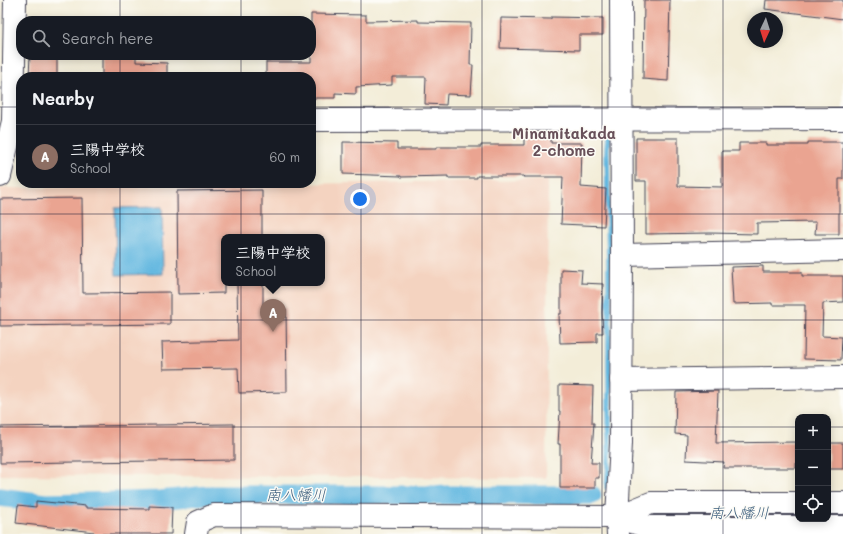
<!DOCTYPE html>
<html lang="en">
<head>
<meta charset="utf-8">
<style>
  :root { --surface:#171b24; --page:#20242c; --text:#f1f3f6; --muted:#9ea1a6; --line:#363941; --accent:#d1495b }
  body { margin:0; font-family:Mali,"Klee One",sans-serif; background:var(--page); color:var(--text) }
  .controls { position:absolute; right:12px; bottom:12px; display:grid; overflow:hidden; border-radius:8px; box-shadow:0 2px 10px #0003 }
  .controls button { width:36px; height:36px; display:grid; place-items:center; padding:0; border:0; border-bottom:1px solid var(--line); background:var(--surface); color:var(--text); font:20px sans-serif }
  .compass { position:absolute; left:747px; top:12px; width:36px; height:36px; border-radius:50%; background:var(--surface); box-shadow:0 2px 10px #0003; rotate:184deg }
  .you { position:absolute; left:360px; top:199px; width:14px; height:14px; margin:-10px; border:3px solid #fff; border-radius:50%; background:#1a73e8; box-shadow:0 0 0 6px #1a73e833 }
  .badge { display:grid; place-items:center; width:26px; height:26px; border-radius:50%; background:var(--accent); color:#fff; font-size:13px; font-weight:700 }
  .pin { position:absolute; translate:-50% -33px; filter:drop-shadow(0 1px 2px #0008) }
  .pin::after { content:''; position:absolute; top:21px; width:14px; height:12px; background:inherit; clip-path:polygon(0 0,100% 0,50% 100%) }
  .popup { position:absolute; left:221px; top:234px; width:104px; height:52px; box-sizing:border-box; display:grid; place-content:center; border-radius:8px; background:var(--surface); filter:drop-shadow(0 1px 3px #0005); font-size:13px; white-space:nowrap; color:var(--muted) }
  .popup b { font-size:15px; color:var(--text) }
  .popup::after { content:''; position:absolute; left:50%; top:100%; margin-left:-8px; border:8px solid transparent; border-top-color:var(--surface) }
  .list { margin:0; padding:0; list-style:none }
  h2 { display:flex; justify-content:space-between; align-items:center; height:52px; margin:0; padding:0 16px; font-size:17px }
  h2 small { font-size:13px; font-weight:400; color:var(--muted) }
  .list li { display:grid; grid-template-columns:26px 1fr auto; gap:12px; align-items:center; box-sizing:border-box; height:64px; padding:0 16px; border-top:1px solid var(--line) }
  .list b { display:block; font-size:15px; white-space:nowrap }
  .list p { margin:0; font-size:13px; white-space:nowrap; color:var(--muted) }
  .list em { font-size:13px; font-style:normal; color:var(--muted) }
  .icon { flex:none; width:22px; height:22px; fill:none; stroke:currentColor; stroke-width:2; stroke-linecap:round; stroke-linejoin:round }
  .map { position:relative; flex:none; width:843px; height:534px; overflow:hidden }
  .search { position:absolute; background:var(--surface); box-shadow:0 2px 10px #0003; left:16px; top:16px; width:300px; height:44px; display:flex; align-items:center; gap:10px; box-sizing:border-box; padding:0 14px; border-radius:16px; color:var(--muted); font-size:15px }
  .panel { position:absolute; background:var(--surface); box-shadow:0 2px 10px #0003; left:16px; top:72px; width:300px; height:116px; border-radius:16px }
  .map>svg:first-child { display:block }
</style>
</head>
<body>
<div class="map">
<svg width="843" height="534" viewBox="0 0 843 534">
  <rect width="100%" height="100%" fill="#fdfcf7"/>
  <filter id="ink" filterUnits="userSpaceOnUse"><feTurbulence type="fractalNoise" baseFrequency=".025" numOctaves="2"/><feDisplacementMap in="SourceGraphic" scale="8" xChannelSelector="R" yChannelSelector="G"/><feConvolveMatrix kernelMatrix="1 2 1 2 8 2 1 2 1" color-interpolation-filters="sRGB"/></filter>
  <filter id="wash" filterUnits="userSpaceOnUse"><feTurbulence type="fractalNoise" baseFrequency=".012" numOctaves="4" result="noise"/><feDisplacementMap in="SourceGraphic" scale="16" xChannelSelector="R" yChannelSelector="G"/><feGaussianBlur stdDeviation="0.9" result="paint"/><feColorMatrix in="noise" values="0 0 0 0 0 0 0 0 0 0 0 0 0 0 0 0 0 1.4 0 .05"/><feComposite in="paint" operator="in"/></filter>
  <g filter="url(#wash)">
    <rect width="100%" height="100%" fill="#f3edd8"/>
    <path fill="#f4d3c0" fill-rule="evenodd" d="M 548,180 L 546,478 L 0,475 L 0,189 L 1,188 L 38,188 ZM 224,237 L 322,237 L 322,283 L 224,283 Z"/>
    <path fill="#64b8e0" stroke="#436d8e" d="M 162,207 L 163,274 L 116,275 L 115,208 Z"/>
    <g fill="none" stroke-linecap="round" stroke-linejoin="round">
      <path stroke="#64b8e0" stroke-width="5.5" d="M 593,130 L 602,131 L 608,138 L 607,149 L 609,268 L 609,463 L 607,487"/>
      <path stroke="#64b8e0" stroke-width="19" d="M 0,497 L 45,503 L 159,500 L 208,495 L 592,495"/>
    </g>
    <g id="blocks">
      <g fill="#eaa491">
        <path d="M 644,0 L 670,0 L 668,81 L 643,79 Z"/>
        <path d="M 766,0 L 843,0 L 843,19 L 765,9 Z"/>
        <path d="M 311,14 L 366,15 L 366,21 L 418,20 L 418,22 L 471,23 L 470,65 L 473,65 L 471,95 L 447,94 L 446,105 L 425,104 L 426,77 L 392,77 L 392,85 L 356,87 L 356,94 L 335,93 L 335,98 L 311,98 L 311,77 L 266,77 L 266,62 L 311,62 Z"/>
        <path d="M 551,17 L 603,18 L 603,35 L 579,35 L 579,50 L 500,48 L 501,18 L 551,19 Z"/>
        <path d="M 30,55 L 57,55 L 57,77 L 29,77 Z"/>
        <path d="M 102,55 L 136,55 L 136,62 L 167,63 L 167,77 L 102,77 Z"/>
        <path d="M 524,136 L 551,136 L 551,143 L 582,143 L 581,187 L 606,189 L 604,226 L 561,224 L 563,177 L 523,177 L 524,176 L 477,176 L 477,178 L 448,178 L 448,176 L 401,177 L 401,176 L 343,174 L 343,142 L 397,143 L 397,149 L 436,149 L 436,147 L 481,147 L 481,145 L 524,145 Z"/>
        <path d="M 636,138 L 678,138 L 678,186 L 722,187 L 722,151 L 739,151 L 739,143 L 766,143 L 766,145 L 808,145 L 808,142 L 843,142 L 843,179 L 839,179 L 839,234 L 815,234 L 816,222 L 757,223 L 757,234 L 710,233 L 646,234 L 646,181 L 636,181 Z"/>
        <path d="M 262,190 L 262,237 L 224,237 L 224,293 L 178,294 L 177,191 Z"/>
        <path d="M 82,198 L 83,293 L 170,292 L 170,324 L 0,326 L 0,199 Z"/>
        <path d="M 763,266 L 763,272 L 802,272 L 802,276 L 843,276 L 843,302 L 823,303 L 822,336 L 842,337 L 841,360 L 804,359 L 805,305 L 772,305 L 772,303 L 733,304 L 731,267 Z"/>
        <path d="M 561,269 L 582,270 L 581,283 L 603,284 L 602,313 L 603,333 L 597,333 L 597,342 L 560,343 L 559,314 L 561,314 Z"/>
        <path d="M 237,283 L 263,283 L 263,310 L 286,309 L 287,392 L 239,393 L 238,368 L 163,369 L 162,342 L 238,340 Z"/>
        <path d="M 559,385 L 593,386 L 592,423 L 594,423 L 591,463 L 599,463 L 599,478 L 595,478 L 595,488 L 560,488 L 560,444 L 558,444 L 560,411 L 559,411 Z"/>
        <path d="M 718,391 L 716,443 L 796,442 L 796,468 L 723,468 L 724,462 L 686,460 L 687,435 L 675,434 L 676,392 Z"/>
        <path d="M 234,424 L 234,460 L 0,463 L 0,427 Z"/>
        <rect x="828" y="443" width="15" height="26"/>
        <path d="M 36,501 L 86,506 L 86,508 L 149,509 L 149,506 L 172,507 L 171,534 L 94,534 L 94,532 L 16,523 L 18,505 L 36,507 Z"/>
      </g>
    </g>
  </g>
  <g filter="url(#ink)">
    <use href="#blocks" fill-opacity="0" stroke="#414053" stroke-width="1"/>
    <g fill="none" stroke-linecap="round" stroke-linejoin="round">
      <g stroke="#414053" stroke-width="24">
        <g id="minor">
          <path d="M 311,120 L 843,119"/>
          <path d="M 0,176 L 13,121 L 15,0"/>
          <path d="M 622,255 L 843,250"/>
          <path d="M 621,380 L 843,377"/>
          <path d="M 828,503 L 843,503"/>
          <path d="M 617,517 L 651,503 L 798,503"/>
          <path d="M 196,534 L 198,522 L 214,515 L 617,517 L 648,527 L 843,527"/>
          <path d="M 618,534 L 617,517 L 621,443 L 622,255 L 621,0"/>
        </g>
      </g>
      <use href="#minor" stroke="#fff" stroke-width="22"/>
    </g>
  </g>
  <path fill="none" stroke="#22223b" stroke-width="1" stroke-opacity="0.55" d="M 120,0 L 120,21M 241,0 L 241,21M 361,0 L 361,534M 482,0 L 482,534M 602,0 L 602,534M 723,0 L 723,534M 120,55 L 120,77M 241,55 L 241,77M 0,107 L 21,107M 311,107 L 843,107M 120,183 L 120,534M 241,183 L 241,534M 0,214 L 843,214M 0,320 L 843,320M 0,427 L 798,427M 828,427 L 843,427"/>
  <g text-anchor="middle" stroke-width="3" stroke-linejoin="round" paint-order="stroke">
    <g font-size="15" font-weight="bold" fill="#685059" stroke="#fdfcf7">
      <text x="564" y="139">Minamitakada<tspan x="564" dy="17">2-chome</tspan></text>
    </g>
    <g font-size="15" font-style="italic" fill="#3c5e7d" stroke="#fdfcf7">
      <text x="296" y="500">南八幡川</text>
      <text x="739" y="518">南八幡川</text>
    </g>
  </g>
</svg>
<div class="controls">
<button>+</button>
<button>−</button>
<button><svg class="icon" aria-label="locate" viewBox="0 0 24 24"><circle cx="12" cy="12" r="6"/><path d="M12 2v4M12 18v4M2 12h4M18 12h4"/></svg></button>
</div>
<svg class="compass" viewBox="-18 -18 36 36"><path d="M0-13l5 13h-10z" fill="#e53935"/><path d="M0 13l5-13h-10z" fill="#9ea1a6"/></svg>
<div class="you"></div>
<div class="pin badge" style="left:273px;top:332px;background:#8d6e63">A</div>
<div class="popup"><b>三陽中学校</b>School</div>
<div class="search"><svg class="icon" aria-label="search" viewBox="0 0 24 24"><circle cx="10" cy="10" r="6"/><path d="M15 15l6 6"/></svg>Search here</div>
<section class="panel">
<h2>Nearby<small></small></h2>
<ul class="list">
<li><span class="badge" style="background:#8d6e63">A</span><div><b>三陽中学校</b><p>School</p></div><em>60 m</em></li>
</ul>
</section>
</div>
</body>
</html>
